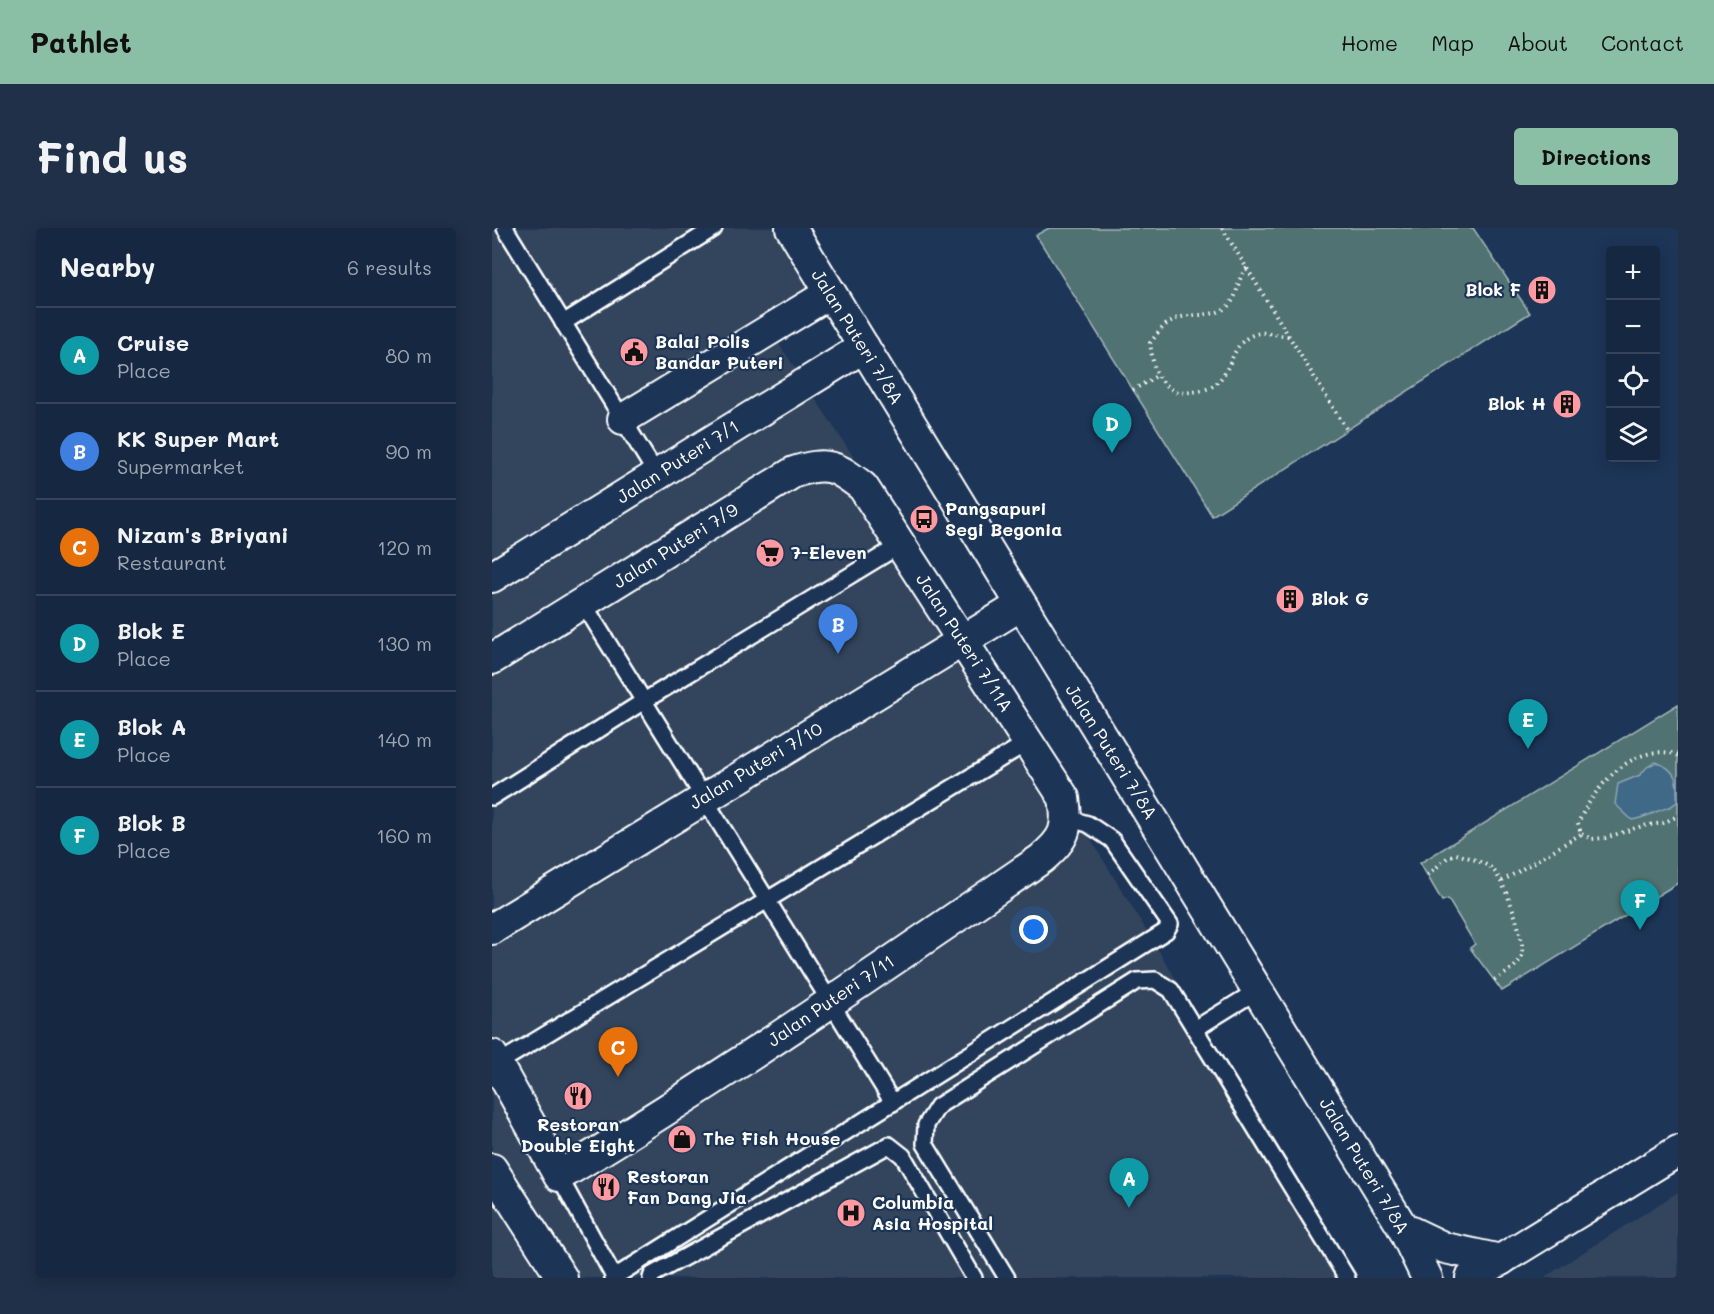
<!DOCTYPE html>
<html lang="en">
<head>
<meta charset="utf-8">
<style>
  :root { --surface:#162841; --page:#1f3048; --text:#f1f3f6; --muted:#9ea6b1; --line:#35445a; --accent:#8abfa5 }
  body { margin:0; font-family:Mali,sans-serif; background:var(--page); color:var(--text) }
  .controls { position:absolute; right:18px; top:18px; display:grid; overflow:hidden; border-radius:6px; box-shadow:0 3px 15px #0003 }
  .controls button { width:54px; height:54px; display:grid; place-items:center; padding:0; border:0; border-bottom:2px solid var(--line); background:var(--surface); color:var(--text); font:30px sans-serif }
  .you { position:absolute; left:542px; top:702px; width:21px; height:21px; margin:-15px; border:4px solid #fff; border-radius:50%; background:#1a73e8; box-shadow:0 0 0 9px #1a73e833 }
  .badge { display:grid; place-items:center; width:39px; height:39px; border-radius:50%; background:var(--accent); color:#fff; font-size:20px; font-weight:700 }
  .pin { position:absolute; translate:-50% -50px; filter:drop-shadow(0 2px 3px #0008) }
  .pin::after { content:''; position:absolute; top:32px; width:21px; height:18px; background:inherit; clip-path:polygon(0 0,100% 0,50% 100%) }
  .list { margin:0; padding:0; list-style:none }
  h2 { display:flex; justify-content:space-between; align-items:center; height:78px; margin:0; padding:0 24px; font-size:26px }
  h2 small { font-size:20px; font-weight:400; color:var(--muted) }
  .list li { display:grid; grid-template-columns:39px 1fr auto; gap:18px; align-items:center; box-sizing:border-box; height:96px; padding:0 24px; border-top:2px solid var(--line) }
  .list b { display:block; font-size:22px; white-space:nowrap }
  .list p { margin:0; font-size:20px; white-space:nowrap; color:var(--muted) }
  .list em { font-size:20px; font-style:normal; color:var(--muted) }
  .icon { flex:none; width:33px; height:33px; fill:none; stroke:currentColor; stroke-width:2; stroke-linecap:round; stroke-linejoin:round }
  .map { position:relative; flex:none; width:1186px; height:1050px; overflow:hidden; border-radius:6px }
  header { display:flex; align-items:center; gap:36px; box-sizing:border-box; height:84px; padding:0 30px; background:var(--accent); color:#111 }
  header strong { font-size:28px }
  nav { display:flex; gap:33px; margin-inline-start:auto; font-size:21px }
  .intro { display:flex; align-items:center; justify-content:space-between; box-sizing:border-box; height:144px; padding:0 36px }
  h1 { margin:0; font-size:42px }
  .button { padding:15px 27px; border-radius:6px; background:var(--accent); color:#111; font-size:21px; font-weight:700 }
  main { display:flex; gap:36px; padding:0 36px }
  aside { flex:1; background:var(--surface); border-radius:6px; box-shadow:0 3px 15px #0003 }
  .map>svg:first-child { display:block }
</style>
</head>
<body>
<header>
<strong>Pathlet</strong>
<nav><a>Home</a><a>Map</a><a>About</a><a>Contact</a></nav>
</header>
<div class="intro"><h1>Find us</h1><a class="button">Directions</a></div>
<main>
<aside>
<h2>Nearby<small>6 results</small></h2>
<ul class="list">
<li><span class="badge" style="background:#0f9aa8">A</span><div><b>Cruise</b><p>Place</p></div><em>80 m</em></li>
<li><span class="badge" style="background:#3f7fe0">B</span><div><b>KK Super Mart</b><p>Supermarket</p></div><em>90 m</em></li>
<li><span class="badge" style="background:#e8710a">C</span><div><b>Nizam's Briyani</b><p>Restaurant</p></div><em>120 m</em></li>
<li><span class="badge" style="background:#0f9aa8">D</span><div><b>Blok E</b><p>Place</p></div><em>130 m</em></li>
<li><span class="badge" style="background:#0f9aa8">E</span><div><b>Blok A</b><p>Place</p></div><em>140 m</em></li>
<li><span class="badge" style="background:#0f9aa8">F</span><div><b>Blok B</b><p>Place</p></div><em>160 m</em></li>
</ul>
</aside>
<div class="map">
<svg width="1186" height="1050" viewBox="0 0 1186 1050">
  <rect width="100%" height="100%" fill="#1d3557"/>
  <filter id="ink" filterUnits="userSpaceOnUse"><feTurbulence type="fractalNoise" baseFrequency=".0167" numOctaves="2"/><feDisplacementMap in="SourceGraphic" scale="12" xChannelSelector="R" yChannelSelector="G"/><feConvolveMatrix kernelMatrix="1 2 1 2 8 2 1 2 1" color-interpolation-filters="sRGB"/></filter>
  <g filter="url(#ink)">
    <g fill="#31445d">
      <path d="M 0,0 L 287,0 L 326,64 L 274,96 L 419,316 L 866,1050 L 0,1050 Z"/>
      <path d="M 1186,964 L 1186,1050 L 1051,1050 Z"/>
    </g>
    <g fill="#517272" stroke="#a8b8b8" stroke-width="1.5">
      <path d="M 557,0 L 981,0 L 1038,85 L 720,288 L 544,7 Z"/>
      <path d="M 1186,476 L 1186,655 L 1010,763 L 978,720 L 983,716 L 956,671 L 950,673 L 928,635 Z"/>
    </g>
    <path fill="#406987" stroke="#8ca5b7" stroke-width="1.5" d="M 1164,534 C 1185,542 1186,552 1185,574 C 1176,582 1173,579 1164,584 C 1155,588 1150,590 1140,592 L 1123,576 L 1126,556 L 1148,547 L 1155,539 Z"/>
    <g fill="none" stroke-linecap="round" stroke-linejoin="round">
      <g stroke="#fff" stroke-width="20">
        <g id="service">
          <path d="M 13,0 L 165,247"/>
          <path d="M 71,95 L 222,0"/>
          <path d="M 91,375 L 401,875"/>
          <path d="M 0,569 L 152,473 L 408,317"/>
          <path d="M 703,801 L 766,762"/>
          <path d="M 5,836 L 536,514"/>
          <path d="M 67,948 L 122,1049"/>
          <path d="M 121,1050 L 674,703 L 678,696 L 620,612 L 596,596 L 575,590"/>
          <path d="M 159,1050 L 160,1047 L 397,917 L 411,928 L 482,1050"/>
          <path d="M 515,1050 L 433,916 L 434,897 L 446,878 L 645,753 L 663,752 L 679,762 L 855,1050"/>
        </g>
      </g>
      <g stroke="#fff" stroke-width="34">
        <g id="minor">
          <path d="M 299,0 L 911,1000 L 935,1050"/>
          <path d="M 131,191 L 338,65"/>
          <path d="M 0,349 L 372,119"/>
          <path d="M 0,431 L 302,244 C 336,233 344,238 371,259 L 572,570 C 577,601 573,611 549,631 C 390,740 232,849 67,948 L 0,827"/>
          <path d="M 0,701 L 529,377"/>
          <path d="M 0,941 L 70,1050"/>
          <path d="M 911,1000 L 953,1020 L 1009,1032"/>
          <path d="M 979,1050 L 1186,923"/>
        </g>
      </g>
      <g stroke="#fff" stroke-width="4" stroke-dasharray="1.5 4.5" stroke-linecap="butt">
        <path d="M 730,0 L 855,202"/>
        <path d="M 755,40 C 743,53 748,67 736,78 C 722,90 702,85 686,90 C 673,94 666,105 658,115 C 662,141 662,151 686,165 C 697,164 710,164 719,159 C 744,144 736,110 769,105 C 777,104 788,108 797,108"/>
        <path d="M 641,162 L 666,147"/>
        <path d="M 1186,527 C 1142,512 1102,559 1086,595 L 1089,606 L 1100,611 L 1113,610 L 1150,598 L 1171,595 L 1186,588"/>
        <path d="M 936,647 L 956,629 L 964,626 C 975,629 989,633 999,640 C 1012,649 1034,713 1030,727 C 1026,739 1013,746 1002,752"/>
        <path d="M 1010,653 L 1089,606"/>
      </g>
      <use href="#service" stroke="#1d3557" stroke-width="15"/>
      <use href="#minor" stroke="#1d3557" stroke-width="30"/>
    </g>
  </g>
  <defs>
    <g id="building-disc" transform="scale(1.5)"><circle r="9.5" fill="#ff9aa2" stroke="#1d3557"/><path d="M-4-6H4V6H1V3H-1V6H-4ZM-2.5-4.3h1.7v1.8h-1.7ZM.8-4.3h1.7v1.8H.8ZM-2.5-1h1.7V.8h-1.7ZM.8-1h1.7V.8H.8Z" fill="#111"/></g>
    <g id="civic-disc" transform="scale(1.5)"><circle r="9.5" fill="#ff9aa2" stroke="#1d3557"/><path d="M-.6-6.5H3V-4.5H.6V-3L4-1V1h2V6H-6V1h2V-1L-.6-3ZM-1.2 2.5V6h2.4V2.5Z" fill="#111"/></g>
    <g id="bus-disc" transform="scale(1.5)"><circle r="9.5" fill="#ff9aa2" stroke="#1d3557"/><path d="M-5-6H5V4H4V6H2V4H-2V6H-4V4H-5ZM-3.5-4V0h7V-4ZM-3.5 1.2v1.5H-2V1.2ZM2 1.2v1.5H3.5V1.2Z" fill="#111"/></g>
    <g id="supermarket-disc" transform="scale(1.5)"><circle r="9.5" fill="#ff9aa2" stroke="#1d3557"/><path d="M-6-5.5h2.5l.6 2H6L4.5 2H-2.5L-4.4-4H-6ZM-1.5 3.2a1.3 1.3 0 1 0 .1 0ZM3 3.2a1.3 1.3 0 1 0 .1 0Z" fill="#111"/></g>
    <g id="restaurant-disc" transform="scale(1.5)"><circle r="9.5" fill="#ff9aa2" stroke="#1d3557"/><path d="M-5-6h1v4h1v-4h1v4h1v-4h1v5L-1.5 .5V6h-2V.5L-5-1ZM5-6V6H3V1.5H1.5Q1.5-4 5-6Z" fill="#111"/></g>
    <g id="shop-disc" transform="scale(1.5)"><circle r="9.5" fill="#ff9aa2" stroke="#1d3557"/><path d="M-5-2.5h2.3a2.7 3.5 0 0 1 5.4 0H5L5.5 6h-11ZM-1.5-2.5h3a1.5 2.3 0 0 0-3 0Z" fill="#111"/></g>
    <g id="hospital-disc" transform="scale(1.5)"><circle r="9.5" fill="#ff9aa2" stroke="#1d3557"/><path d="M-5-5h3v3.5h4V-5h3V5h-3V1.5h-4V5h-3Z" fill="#111"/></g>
  </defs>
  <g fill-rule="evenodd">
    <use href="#building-disc" x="1050" y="62"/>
    <use href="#civic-disc" x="142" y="124"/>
    <use href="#building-disc" x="1075" y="176"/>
    <use href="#bus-disc" x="432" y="291"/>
    <use href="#supermarket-disc" x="278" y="325"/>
    <use href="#building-disc" x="798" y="371"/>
    <use href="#restaurant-disc" x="86" y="868"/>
    <use href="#shop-disc" x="190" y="911"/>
    <use href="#restaurant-disc" x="114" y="959"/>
    <use href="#hospital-disc" x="359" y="985"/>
  </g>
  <g text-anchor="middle" stroke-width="4.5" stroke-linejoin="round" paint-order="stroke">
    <g font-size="18" font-weight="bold" fill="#fff" stroke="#1d3557" text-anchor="start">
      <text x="1029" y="68" text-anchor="end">Blok F</text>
      <text x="163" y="120">Balai Polis<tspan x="163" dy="21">Bandar Puteri</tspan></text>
      <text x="1054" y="182" text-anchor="end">Blok H</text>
      <text x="453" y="287">Pangsapuri<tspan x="453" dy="21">Segi Begonia</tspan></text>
      <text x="299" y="331">7-Eleven</text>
      <text x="819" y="377">Blok G</text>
      <text x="86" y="903" text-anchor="middle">Restoran<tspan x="86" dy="21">Double Eight</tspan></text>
      <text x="211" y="917">The Fish House</text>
      <text x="135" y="955">Restoran<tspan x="135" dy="21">Fan Dang Jia</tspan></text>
      <text x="380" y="981">Columbia<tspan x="380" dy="21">Asia Hospital</tspan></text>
    </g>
    <g font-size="18" fill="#fff" stroke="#1d3557">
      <text transform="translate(365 109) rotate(58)" y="6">Jalan Puteri 7/8A</text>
      <text transform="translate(186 234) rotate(-32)" y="6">Jalan Puteri 7/1</text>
      <text transform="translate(184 318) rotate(-32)" y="6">Jalan Puteri 7/9</text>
      <text transform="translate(472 415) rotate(57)" y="6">Jalan Puteri 7/11A</text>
      <text transform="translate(619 524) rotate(58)" y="6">Jalan Puteri 7/8A</text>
      <text transform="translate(264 538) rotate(-31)" y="6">Jalan Puteri 7/10</text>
      <text transform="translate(339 773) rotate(-34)" y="6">Jalan Puteri 7/11</text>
      <text transform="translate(872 938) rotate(59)" y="6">Jalan Puteri 7/8A</text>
    </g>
  </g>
</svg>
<div class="controls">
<button>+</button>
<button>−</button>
<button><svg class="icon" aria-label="locate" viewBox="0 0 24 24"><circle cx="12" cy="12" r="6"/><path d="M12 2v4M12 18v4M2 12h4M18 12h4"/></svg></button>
<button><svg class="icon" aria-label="layers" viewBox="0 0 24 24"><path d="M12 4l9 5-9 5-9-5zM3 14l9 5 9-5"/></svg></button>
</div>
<div class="you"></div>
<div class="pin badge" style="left:637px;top:980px;background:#0f9aa8">A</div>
<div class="pin badge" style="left:346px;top:426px;background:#3f7fe0">B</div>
<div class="pin badge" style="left:126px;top:849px;background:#e8710a">C</div>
<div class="pin badge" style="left:620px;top:225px;background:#0f9aa8">D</div>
<div class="pin badge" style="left:1036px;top:521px;background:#0f9aa8">E</div>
<div class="pin badge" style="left:1148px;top:702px;background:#0f9aa8">F</div>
</div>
</main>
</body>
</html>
